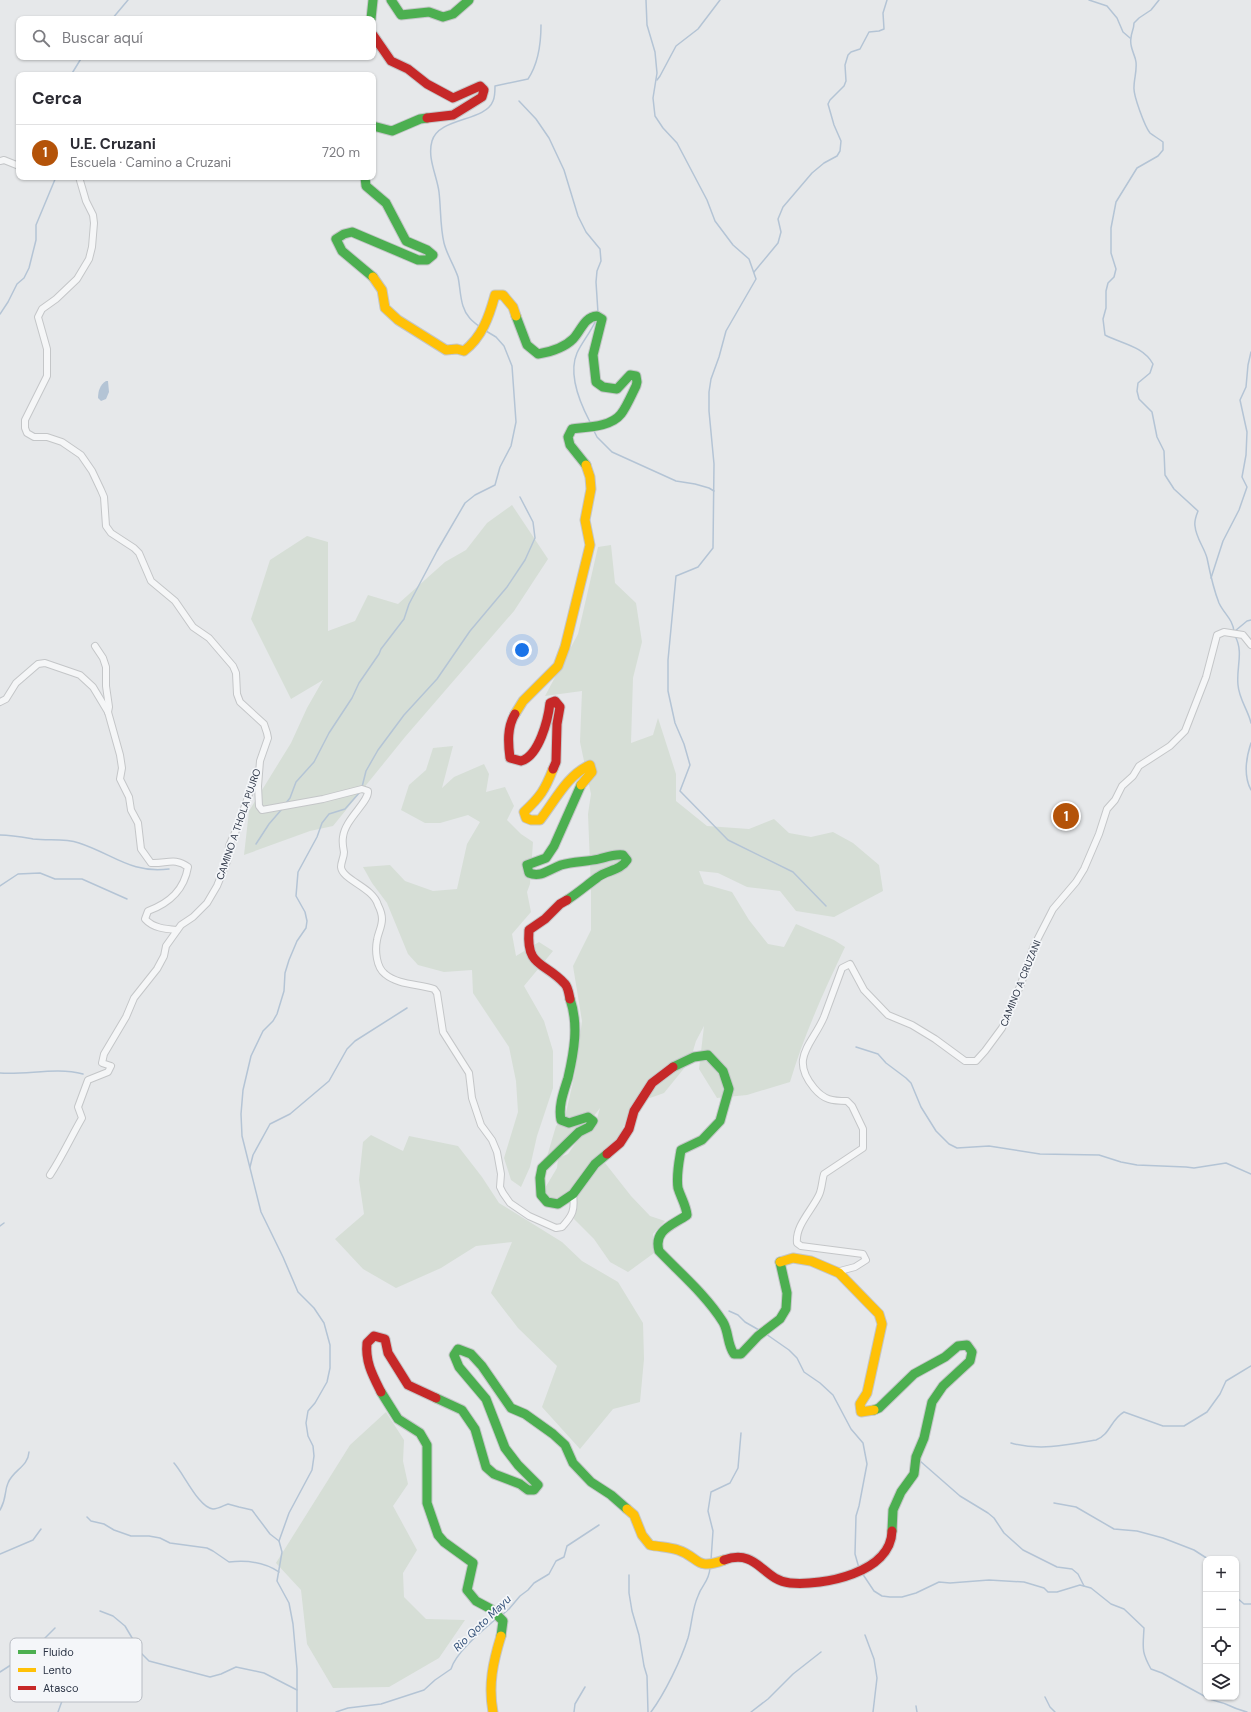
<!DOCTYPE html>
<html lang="es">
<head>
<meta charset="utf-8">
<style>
  :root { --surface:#fff; --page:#f2f2f3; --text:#2b2b33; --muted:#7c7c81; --line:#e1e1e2; --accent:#b45309 }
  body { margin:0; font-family:"DM Sans",sans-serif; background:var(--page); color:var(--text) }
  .controls { position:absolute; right:12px; bottom:12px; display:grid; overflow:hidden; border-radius:8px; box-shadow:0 1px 3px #0004 }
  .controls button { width:36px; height:36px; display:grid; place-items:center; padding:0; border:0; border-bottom:1px solid var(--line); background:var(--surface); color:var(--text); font:20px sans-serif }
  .you { position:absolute; left:522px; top:650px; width:14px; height:14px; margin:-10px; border:3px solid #fff; border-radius:50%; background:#1a73e8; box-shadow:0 0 0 6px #1a73e833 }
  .badge { display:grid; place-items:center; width:26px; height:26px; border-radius:50%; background:var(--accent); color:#fff; font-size:13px; font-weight:700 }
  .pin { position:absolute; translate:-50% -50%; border:2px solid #fff; box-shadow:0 1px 4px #0006 }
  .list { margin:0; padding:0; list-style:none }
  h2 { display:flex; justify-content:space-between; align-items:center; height:52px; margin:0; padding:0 16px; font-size:17px }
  h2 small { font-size:13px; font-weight:400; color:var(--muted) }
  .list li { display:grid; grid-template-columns:26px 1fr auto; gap:12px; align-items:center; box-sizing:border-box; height:56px; padding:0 16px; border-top:1px solid var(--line) }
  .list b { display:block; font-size:15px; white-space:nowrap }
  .list p { margin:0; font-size:13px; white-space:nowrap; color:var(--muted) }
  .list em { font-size:13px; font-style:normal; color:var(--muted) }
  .icon { flex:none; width:22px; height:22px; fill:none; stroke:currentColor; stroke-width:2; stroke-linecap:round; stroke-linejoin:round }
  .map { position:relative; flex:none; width:1251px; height:1712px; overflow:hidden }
  .search { position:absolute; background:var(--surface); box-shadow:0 1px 3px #0004; left:16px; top:16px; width:360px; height:44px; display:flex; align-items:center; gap:10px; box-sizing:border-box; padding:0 14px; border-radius:8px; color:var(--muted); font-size:15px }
  .panel { position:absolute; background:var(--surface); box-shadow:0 1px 3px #0004; left:16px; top:72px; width:360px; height:108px; border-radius:8px }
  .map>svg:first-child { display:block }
</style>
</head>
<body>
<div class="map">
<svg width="1251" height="1712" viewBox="0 0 1251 1712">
  <rect width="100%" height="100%" fill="#e6e8ea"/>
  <g fill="#d6ded6">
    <path d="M 512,505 L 548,559 L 514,611 L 405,737 L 333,826 L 310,831 L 244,855 L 249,811 L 291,743 L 307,708 L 323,680 L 291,699 L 251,619 L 270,560 L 307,536 L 328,542 L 328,631 L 355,621 L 368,595 L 398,604 L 445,562 L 466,550 L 487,523 Z"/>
    <path d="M 611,545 L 615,583 L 636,603 L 642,642 L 633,678 L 631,743 L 653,735 L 658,718 L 676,774 L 676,801 L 707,826 L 749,829 L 774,819 L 789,833 L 811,837 L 833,832 L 853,843 L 879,865 L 883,891 L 834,917 L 796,911 L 780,891 L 747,887 L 718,873 L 699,871 L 704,884 L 732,892 L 749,920 L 768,944 L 784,947 L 796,924 L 834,940 L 845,947 C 824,991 804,1035 790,1082 L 747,1095 L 717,1098 L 699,1069 L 704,1026 L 696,1041 L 690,1061 L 664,1093 L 650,1098 L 641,1093 L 628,1115 L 617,1142 L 571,1190 L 552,1204 L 546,1197 L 545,1188 L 557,1168 L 558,1158 L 568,1154 L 579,1138 L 595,1126 L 600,1108 L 590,1121 L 546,1160 L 556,1126 L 565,1117 L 575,1073 L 582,1021 L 573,966 L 591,930 L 591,889 L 588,814 L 591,794 L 580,742 L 582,691 L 545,696 L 578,634 L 598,547 Z"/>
    <path d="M 453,746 L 442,788 L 454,777 L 484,764 L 489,774 L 486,792 L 505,787 L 514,806 L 507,820 L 521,834 L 533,842 L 530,884 L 527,892 L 531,912 L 512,934 L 516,956 L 539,942 L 553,951 L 524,986 L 544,1021 L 553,1051 L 553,1088 L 537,1136 L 530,1167 L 521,1187 L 511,1180 L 504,1158 L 518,1112 L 516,1081 L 509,1047 L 473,993 L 472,970 L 444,972 L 418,965 L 408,954 L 387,903 L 372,883 L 363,867 L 390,865 L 405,881 L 433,891 L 457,889 L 467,844 L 480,822 L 468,815 L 440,823 L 425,823 L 401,810 L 409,785 L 426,770 L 433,748 Z"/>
    <path d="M 371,1135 L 403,1151 L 409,1136 L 458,1146 L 482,1177 L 499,1203 L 562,1242 L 582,1261 L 618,1282 L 643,1323 L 644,1359 L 640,1402 L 613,1409 L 580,1449 L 542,1407 L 557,1366 L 518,1328 L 491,1293 L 512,1242 L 476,1246 L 441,1268 L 396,1288 L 363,1269 L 335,1239 L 364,1214 L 359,1180 L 363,1142 Z"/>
    <path d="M 605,1163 L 631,1196 L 650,1216 L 665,1221 L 653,1234 L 654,1253 L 628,1272 L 610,1262 L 594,1239 L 574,1219 L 576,1206 L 573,1200 L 585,1177 Z"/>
    <path d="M 386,1412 L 404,1440 L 403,1461 L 408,1484 L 393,1506 L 417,1550 L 403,1573 L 404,1597 L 426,1619 L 465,1620 L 439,1658 L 389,1687 L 333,1688 L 307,1644 L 301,1590 L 276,1563 L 350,1445 Z"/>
  </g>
  <path fill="#b4c4d5" d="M 106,381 L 108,381 L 109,392 L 106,399 L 101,401 L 98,398 C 98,391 100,385 106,381 Z"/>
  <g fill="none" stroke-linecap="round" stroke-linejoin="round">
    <g stroke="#b4c4d5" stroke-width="1.5">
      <path d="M 646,0 L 647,25 L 655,52 L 657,73 L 653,98 L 655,116 L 663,128 L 677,143 L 707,200 L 715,221 L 733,245 L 749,259 L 756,279 L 726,331 L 719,357 L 711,379 L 709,392 L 709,411 L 714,464 L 713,548 L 698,567 L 676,576 L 668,660 L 668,691 L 675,723 L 684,744 L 690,765 L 680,791 L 728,840 L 793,872 L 826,906"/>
      <path d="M 1089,0 L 1107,6 L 1117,18 L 1123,32 L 1130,38"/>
      <path d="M 1159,0 L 1151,10 L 1139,18 L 1134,23 C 1134,29 1131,33 1131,38 C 1129,47 1135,54 1136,62 C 1137,71 1134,79 1134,87 C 1133,95 1145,127 1150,133 C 1154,136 1159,139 1163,142 L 1163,150 L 1158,156 L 1137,168 L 1116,202 L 1111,228 L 1111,253 L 1116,269 L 1114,277 L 1108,283 L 1106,291 L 1106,308 L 1103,319 L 1105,335 C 1122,344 1143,346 1153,364 L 1150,373 L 1138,383 L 1137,391 L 1139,399 L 1152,412 L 1157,437 L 1164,451 L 1165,475 L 1174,489 L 1198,511 C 1196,516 1194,521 1195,526 C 1196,538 1204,547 1207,558 C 1210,573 1213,588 1219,603 C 1224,614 1233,619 1234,632"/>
      <path d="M 112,19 L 128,0"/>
      <path d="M 71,75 L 82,57"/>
      <path d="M 657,80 L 660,76 L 676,46 L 698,29 L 720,0"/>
      <path d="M 519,101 L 536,119 L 549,138 L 564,170 L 578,216 L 586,232 L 600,249 L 601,261 L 597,271 L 596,282 L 598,313"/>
      <path d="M 754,272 L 778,243 L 781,232 L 778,219 L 783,207 L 812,173 L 824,163 L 837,156 L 840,151 L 841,141 L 834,125 L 828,104 L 830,100 L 844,86 L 846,81 L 845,65 L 848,55 L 851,52 L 860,49 L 869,32 L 879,31 L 884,29 L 883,13 L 887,0"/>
      <path d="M 0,314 L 8,302 L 17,284 L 24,278 L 29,268 L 36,240 L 36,225 L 56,177"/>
      <path d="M 480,327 C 472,321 466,316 463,306 C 460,297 460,286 458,277 C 454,265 447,255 444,243 C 440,226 441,209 439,192 C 437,176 427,158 432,141 C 439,117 485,122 493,101 C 495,97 495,91 495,86 L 528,79 C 538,64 541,44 541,25"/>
      <path d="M 590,422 C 580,403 568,374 577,353 C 582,342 591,332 596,320"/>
      <path d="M 593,429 L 597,437 L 612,452 L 676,481 L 695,484 L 709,488 L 714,491"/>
      <path d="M 1211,578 L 1223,541 L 1239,510 L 1247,487 L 1242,477 L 1246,455 L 1247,432 L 1240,400 L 1246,387 L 1248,365 L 1251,352"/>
      <path d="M 1235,631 L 1247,621 L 1251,620"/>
      <path d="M 1235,636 C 1244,652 1236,668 1238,685 C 1239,699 1248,710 1251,723"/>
      <path d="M 1251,743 C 1246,758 1243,775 1251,790"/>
      <path d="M 362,787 L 366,771 L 378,750 L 404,715 L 437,679 L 470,631 L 507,587 L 525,560 L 535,538 L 533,522 L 520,497"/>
      <path d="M 285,804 L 290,798 L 296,782 L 314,762 L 329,733 L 352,698 L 359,683 L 379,654 L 381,649 L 404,619 L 409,604 L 437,551 L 465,503 L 475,495 L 495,485 L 500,467 L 511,446 L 516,422 L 512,366 L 504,346 L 496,337 L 486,331"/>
      <path d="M 0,835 C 12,835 22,837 33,839 C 49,841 64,838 79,843 C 113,854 131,874 169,869"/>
      <path d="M 256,844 L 269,824 L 282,809"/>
      <path d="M 0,886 L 18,874 L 40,873 L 55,879 L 82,879 L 127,899"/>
      <path d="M 856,1047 L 878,1054 L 886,1063 L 906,1078 L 911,1083 L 921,1107 L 936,1131 L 949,1144 L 957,1148 L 989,1146 L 1040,1154 L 1099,1155 L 1121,1162 L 1137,1165 L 1186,1167 L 1194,1168 L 1226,1163 L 1251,1174"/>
      <path d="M 0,1073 C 28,1075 56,1067 83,1074"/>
      <path d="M 250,1167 L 253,1155 L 270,1124 L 290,1114 L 329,1081 L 347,1049 L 355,1041 L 407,1008"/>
      <path d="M 0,1226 L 4,1223"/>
      <path d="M 729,1311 L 738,1315 L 745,1322 L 759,1330"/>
      <path d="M 766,1334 L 789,1350 L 797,1358 L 804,1372 L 820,1383 L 833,1395 L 851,1429 L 863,1443 L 867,1464 L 859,1506 L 856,1516 L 855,1554 L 859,1568"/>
      <path d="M 1011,1443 C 1039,1451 1068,1445 1096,1440 C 1110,1435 1111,1419 1124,1412 L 1163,1426 L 1184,1426 L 1207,1412 L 1220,1394 L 1226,1381 L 1251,1366"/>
      <path d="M 920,1461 L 960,1496 L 988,1513 L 994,1518 L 1004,1533 L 1023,1550 L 1057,1567 L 1072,1569 L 1078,1574 L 1084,1586"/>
      <path d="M 174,1463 C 184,1474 199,1508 213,1509 C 219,1509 224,1505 228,1504 L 239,1507 L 252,1510 L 270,1534 L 279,1541"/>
      <path d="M 1054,1503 L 1076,1507 L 1114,1529 L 1137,1531 L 1163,1538 L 1194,1550 L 1208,1559"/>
      <path d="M 0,1510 C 7,1498 4,1492 8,1483 C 13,1470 28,1467 29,1452"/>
      <path d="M 87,1517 L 91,1521 L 104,1524 L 114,1530 L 131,1536 L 149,1536 L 160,1538 L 170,1543 L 207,1548 L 213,1551 L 229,1562 C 246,1560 264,1562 279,1572"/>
      <path d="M 0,1554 L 33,1540 L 41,1529"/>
      <path d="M 711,1560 L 713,1531 L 708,1511 L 711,1492 L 730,1483 L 738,1468 L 741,1433"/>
      <path d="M 862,1573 L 874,1591 L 882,1596 L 890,1597 L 902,1597 L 916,1593 L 939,1582 L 950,1583 L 989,1580 L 1024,1582 L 1044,1588 L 1048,1592 L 1057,1592 L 1080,1585 L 1091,1588 L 1111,1604 L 1124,1609 L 1144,1628 C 1143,1648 1141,1651 1151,1669 L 1162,1673 L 1206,1697"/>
      <path d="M 629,1575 L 629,1593 L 632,1611 L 639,1635 L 644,1666 L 647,1676 L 648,1712"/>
      <path d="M 1236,1597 L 1244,1604 L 1251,1604"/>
      <path d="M 100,1611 L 113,1616 L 125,1626 L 141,1653 L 149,1661 L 210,1677 L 221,1674 L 236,1667 L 264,1673 L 297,1690"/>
      <path d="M 502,1615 L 509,1609 L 520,1596 L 528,1590 L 534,1583 L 549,1574 L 556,1561 L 564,1557 L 567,1546 L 599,1525"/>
      <path d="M 865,1635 L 874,1659 L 877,1678 L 873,1712"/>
      <path d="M 0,1672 L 31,1652 L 55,1628"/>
      <path d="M 1045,1697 L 1050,1707 L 1055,1712"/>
      <path d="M 1207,1697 C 1213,1702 1221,1701 1228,1705 C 1234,1708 1239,1710 1247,1712"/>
      <path d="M 916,1706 L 917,1712"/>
      <path d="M 58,1712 L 62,1701"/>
      <path d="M 297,1712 L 297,1669 L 293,1624 L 289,1603 L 277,1581 L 282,1552 L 279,1541 L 289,1513 L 312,1470 L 314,1456 L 313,1446 L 308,1436 L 306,1423 L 308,1411 L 315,1403 L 327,1382 L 330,1368 L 330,1345 L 324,1323 L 314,1308 L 298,1292 L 283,1257 L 261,1212 L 242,1136 L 241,1114 L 243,1090 L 251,1056 L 263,1031 L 273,1021 L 277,1014 L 284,991 L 285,973 L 289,960 L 297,941 L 306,928 L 307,921 L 305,912 L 296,896 L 298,872 L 317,837 L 322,823 L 329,814 L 345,809 L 360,792"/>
      <path d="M 336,1712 L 348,1708 L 381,1704 L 424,1690 L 435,1680 L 451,1669 C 456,1652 482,1631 496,1619"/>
      <path d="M 574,1712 L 575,1704 L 585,1687"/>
      <path d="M 651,1712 C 665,1693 681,1660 688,1638 C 692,1624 692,1609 698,1596 C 702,1584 709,1582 710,1568"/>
      <path d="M 751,1712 L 768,1699 L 793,1674 L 821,1652"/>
    </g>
    <g stroke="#c4c6c8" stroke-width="8">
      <g id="street">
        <path d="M 0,161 L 4,160 L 19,166"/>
        <path d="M 79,177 L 86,201 L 93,215 L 94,223 L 92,247 L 89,259 L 77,279 L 56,299 L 42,309 L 38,317 L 47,349 L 47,376 L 25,420 L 25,428 L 27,433 L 34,437 L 47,437 L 62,442 L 81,455 L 92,471 L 101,490 L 104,497 L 106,526 L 111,533 L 134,548 L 139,553 L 151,581 L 175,601 L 193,627 L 209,638 L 233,666 L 236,673 L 237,694 L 240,702 L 264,724 L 267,733 L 268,738 L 260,761 L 258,786 L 259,806 L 262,810 L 323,799 L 362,789 L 368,791 C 369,802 345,819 343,837 C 342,843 343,847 344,852 C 344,857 341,862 341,867 C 342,880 373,887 378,905 C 380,909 382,915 382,919 C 382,927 378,933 377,940 C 375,950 376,967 385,974 C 398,985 419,984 434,989 L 437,993 L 443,1032 L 469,1073 L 472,1098 L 481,1125 L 492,1140 L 497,1152 L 501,1174 L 500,1187 L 503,1193 L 510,1203 L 529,1216 L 556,1228 L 562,1227 C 573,1215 575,1210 573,1194"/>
        <path d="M 95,646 L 103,658 L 106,667 L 106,686 L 109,707 L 108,712"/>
        <path d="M 0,702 L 6,699 L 16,683 L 38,664 L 45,663 L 80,675 L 93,687 L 108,712 L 120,755 L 122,768 L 120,779 L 129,797 L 131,810 L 138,823 L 141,849 L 151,863 C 166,864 175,857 188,867 C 184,890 170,903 148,911 L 145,919 C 153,928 165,929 177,930"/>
        <path d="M 50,1175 C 62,1157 71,1137 82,1118 L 78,1107 L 88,1080 L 108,1072 L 111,1066 L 102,1063 L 104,1054 L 126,1017 L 134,998 L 157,969 L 164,956 L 166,946 L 181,925 L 193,917 L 207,903 L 217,886 L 228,859 L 229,846 L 238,826 L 257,771"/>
        <path d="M 839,1273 L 840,1271 L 855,1267 L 866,1260 L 863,1254 L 801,1246 L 797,1243 C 795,1226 812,1210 819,1195 C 822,1189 822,1180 824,1174 L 863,1148 L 863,1129 L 852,1106 L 847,1101 C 832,1101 824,1100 814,1088 C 789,1058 812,1045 824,1017 C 830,1001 836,984 842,968 L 850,964 L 864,990 L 888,1015 L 912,1025 L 935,1039 L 965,1061 L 976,1061 L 985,1051 L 1002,1028 L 1021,984 L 1033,948 L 1053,909 L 1076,882 L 1084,869 L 1099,834 L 1107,809 L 1115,800 L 1122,786 L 1133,776 L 1139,766 L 1170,746 L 1185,731 L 1206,677 L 1217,635 L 1224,632 L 1243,635 L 1251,645"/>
      </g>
    </g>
    <g stroke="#c4c6c8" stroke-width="11">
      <g id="fast">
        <path d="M 391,0 L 401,15 L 429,12 L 443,17 L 453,14 L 469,0"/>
        <path d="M 371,19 L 373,0"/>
        <path d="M 373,126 L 392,131 L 420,119 L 427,118"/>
        <path d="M 365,177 L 366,186 L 386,203 L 406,241 L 427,250 L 433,255 L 427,260 L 418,260 L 352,232 L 344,234 L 336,239 L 342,251 L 373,277"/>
        <path d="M 516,316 L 527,345 L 538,354 C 550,352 564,348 573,339 C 581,331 584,317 597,316 L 602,319 L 593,355 L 596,382 L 603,387 L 617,389 L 630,375 L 636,376 L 637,382 L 636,386 C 632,394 626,408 621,414 C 611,427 587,427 572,429 L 568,437 L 570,445 L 586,465"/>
        <path d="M 567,900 C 578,893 587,885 598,877 C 607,870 620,871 627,860 L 623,855 C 614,854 607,857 599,859 C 587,862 573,861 561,865 C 550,869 541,878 529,873 L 527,865 L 546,858 L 554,846 L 581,785"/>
        <path d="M 570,999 C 579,1025 574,1052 568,1078 C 564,1091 558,1106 561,1120 L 569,1123 L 588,1117 L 593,1121 L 589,1127 L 579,1132 L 542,1168 L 540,1178 L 541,1195 L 547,1202 L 558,1204 L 573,1194 L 595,1164 L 607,1154"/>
        <path d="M 673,1067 L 694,1057 L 708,1055 L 723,1071 L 729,1089 L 720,1121 L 702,1140 L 681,1150 C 679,1162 676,1175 678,1188 C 681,1198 686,1205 687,1215 C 673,1225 653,1230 659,1251 C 681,1274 706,1295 723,1322 C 729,1332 727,1344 734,1354 L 741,1354 L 758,1336 L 780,1319 L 786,1309 L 787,1293 L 780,1262"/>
        <path d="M 381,1392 L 398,1419 L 420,1433 L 427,1445 L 427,1503 L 438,1535 L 444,1542 L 473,1563 L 467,1590 L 476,1601 L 491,1609 L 503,1621 L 501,1636"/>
        <path d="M 436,1398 L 462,1410 L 475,1429 L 486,1467 L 494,1474 L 520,1484 L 528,1490 L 534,1490 L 538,1485 L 518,1465 L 505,1448 L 486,1399 L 459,1367 L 454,1355 L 458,1349 L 471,1354 L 482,1366 L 511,1408 L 525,1414 L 553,1434 L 565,1445 L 573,1463 L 591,1482 L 611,1495 L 627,1509"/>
        <path d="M 874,1410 L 879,1408 L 914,1374 L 945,1357 L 958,1346 L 967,1345 L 972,1352 L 970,1361 L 943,1386 L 932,1402 L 924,1438 L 916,1457 L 914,1474 L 901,1492 L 893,1510 L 892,1531"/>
      </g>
    </g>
    <g stroke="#c4c6c8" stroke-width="11">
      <g id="slow">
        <path d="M 373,277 L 382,290 L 385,308 L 398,320 L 446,350 L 457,349 L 464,351 C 482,337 489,317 495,295 L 503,295 L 513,307 L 516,316"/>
        <path d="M 515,714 L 523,701 L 558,666 L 565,647 L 590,545 L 585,520 L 591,489 L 590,477 L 586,465"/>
        <path d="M 553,769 C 545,790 540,797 524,812 L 526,818 L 531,820 L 540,820 C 555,801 567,775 590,765 L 592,772 L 581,785"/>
        <path d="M 780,1262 L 793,1258 L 811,1261 L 839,1273 L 879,1314 L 882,1324 L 867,1393 L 860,1404 L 861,1412 L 874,1410"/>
        <path d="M 627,1509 L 634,1515 L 642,1535 L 650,1545 C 659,1547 670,1547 678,1550 C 700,1557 695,1571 724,1560"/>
        <path d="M 493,1712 C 488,1685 493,1662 501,1636"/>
      </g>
    </g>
    <g stroke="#c4c6c8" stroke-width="11">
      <g id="jam">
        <path d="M 373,35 L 391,61 L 408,69 L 427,84 L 453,98 L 480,86 L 484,90 L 482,97 L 453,115 L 427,118"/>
        <path d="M 515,714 C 507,727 508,743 510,758 L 521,761 C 539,756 548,720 550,703 L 555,701 L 560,707 L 557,724 L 556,762 L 553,769"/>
        <path d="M 567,900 L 560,904 L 545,919 L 529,930 C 526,968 544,961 565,984 C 568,987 569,994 570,999"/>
        <path d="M 607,1154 L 620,1143 L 629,1129 L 634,1111 L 652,1083 L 673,1067"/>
        <path d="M 381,1392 C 373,1376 365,1362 367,1343 L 374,1336 L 385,1339 L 388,1353 L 408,1385 L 436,1398"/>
        <path d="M 724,1560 C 758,1548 762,1580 790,1583 C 823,1586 891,1573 892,1531"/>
      </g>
    </g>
    <use href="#street" stroke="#f5f6f7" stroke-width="6"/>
    <use href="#fast" stroke="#4caf50" stroke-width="9"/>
    <use href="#slow" stroke="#ffc107" stroke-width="9"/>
    <use href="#jam" stroke="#c62828" stroke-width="9"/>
  </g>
  <g text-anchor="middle" stroke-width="3.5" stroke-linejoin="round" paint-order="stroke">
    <g font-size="10" fill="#2b3445" stroke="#f4f6f9">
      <text transform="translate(238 824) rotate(-71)" y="4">CAMINO A THOLA PUJRO</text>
      <text transform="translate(1020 983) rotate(-68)" y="4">CAMINO A CRUZANI</text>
    </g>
    <g font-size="11" font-style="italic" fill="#34527a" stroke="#f4f6f9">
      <text transform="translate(482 1623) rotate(-44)" y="4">Rio Qoto Mayu</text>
    </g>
  </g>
  <rect x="10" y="1638" width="132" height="64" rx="6" fill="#f4f6f9" stroke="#b8bcc3" stroke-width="1"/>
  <rect x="18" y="1650" width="18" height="4" fill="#4caf50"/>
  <rect x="18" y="1668" width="18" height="4" fill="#ffc107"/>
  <rect x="18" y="1686" width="18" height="4" fill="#c62828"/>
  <g font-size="11" fill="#2b3445">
    <text x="43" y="1656">Fluido</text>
    <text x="43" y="1674">Lento</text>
    <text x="43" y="1692">Atasco</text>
  </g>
</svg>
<div class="controls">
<button>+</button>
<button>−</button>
<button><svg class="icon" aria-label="locate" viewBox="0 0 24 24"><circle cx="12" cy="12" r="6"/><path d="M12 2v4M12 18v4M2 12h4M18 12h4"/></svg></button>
<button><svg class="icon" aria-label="layers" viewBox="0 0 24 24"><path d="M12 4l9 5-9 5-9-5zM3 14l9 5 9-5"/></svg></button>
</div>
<div class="you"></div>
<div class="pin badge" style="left:1066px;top:816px">1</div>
<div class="search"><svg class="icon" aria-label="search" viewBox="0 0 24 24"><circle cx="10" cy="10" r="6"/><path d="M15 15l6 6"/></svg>Buscar aquí</div>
<section class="panel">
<h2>Cerca<small></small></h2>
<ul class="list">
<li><span class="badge">1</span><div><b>U.E. Cruzani</b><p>Escuela · Camino a Cruzani</p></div><em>720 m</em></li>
</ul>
</section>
</div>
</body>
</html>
